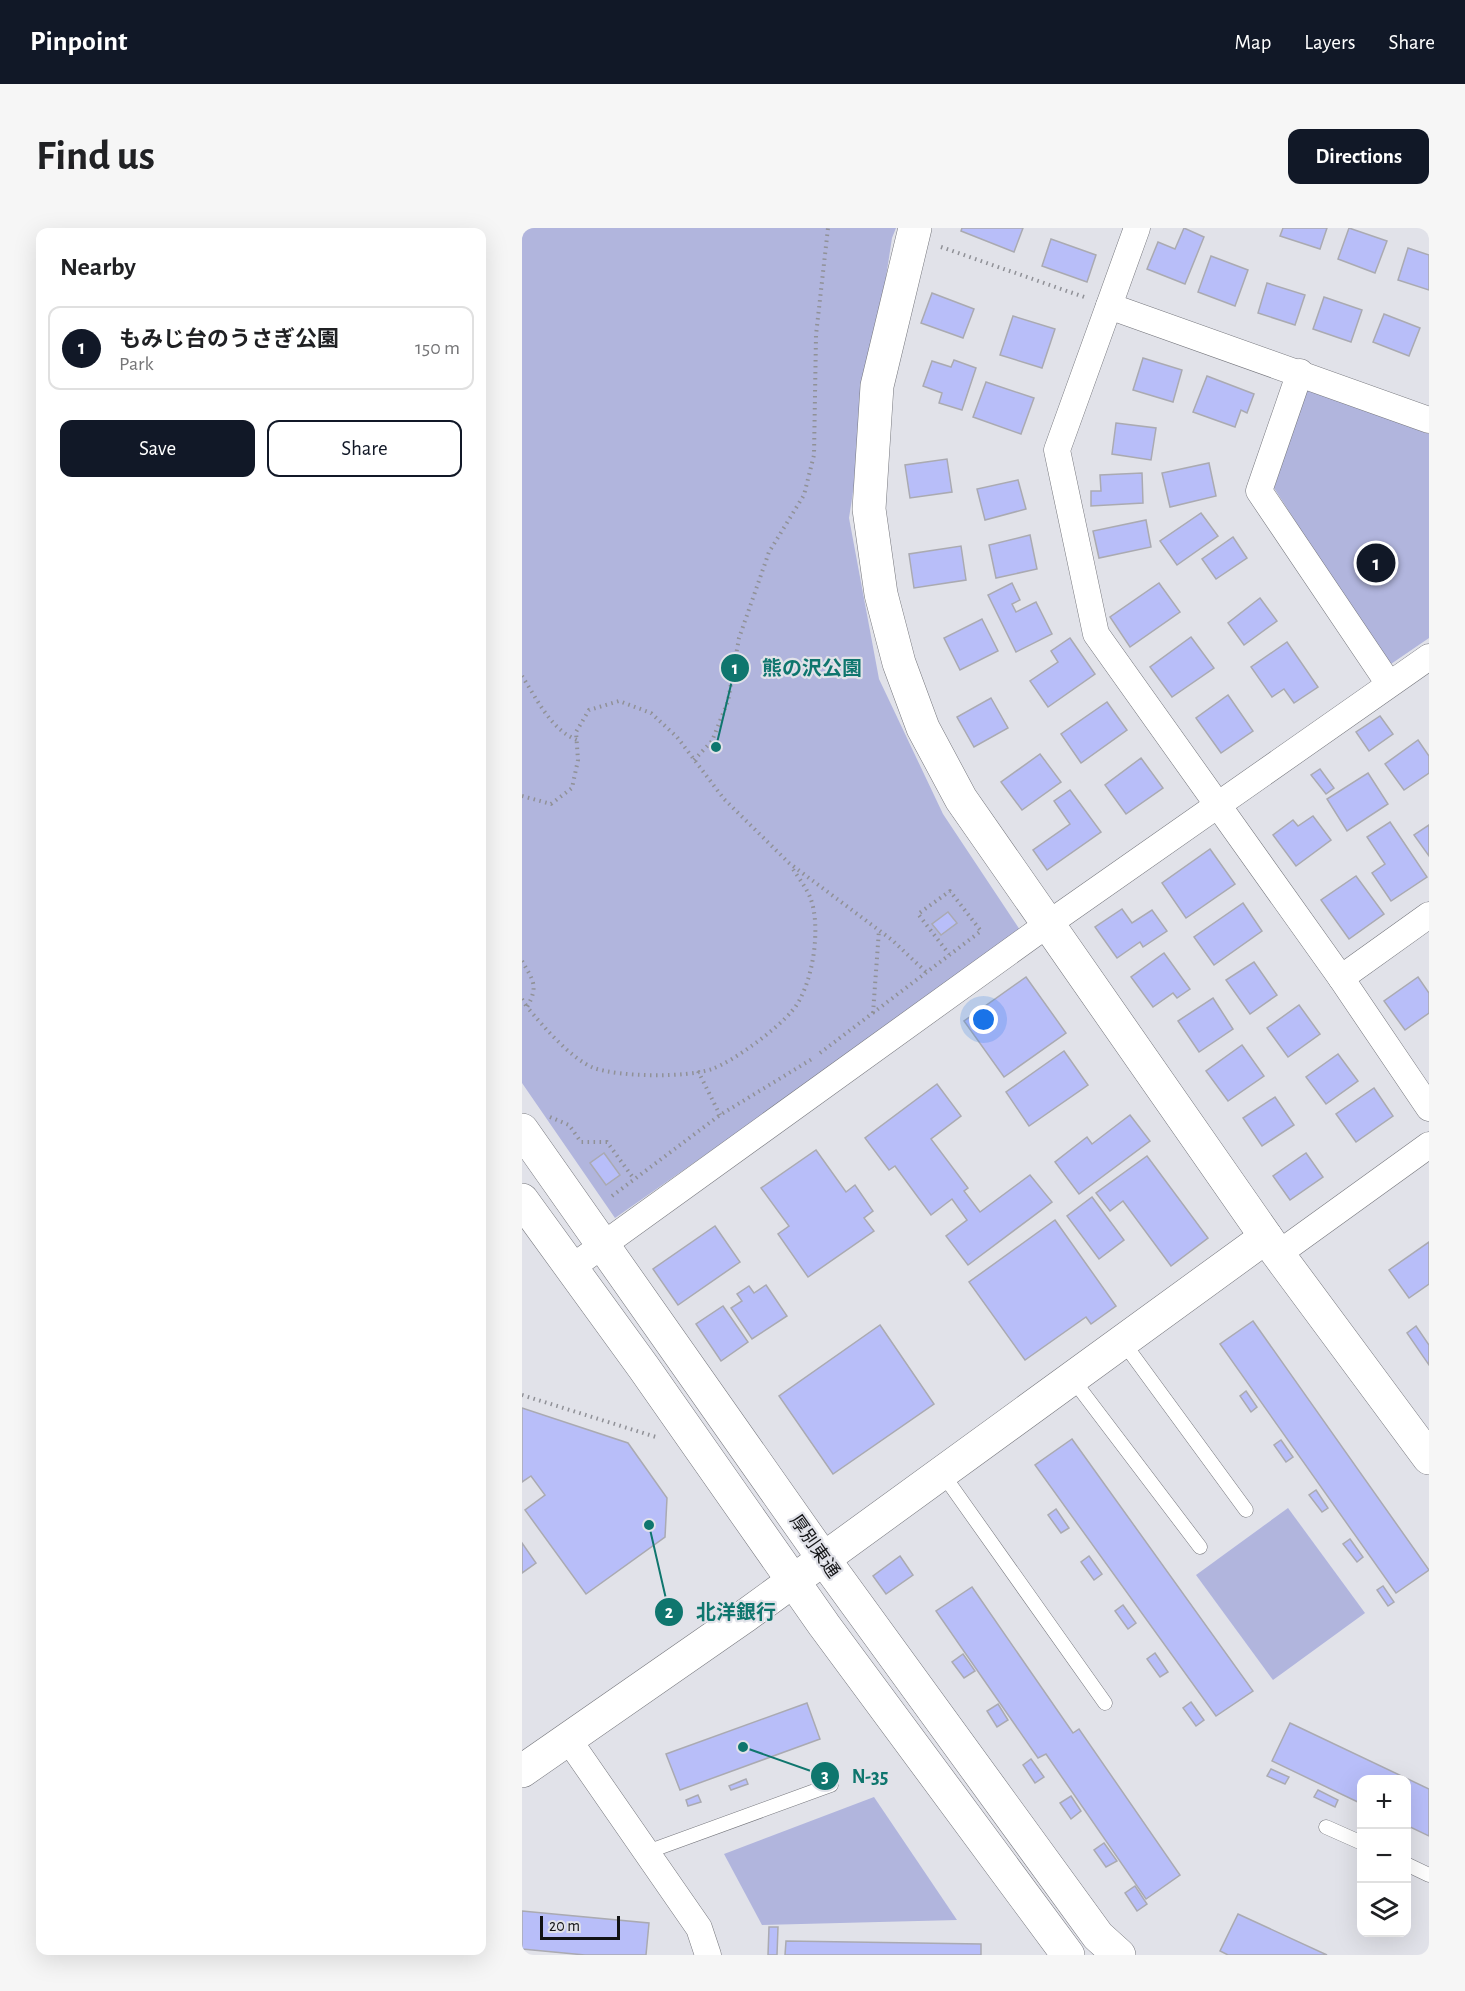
<!DOCTYPE html>
<html lang="en">
<head>
<meta charset="utf-8">
<style>
  :root { --surface:#fff; --page:#f6f6f6; --text:#202124; --muted:#757577; --line:#e0e0e0; --accent:#111827 }
  body { margin:0; font-family:"Alegreya Sans","Noto Sans JP",sans-serif; background:var(--page); color:var(--text) }
  .controls { position:absolute; right:18px; bottom:18px; display:grid; overflow:hidden; border-radius:12px; box-shadow:0 6px 24px #0002 }
  .controls button { width:54px; height:54px; display:grid; place-items:center; padding:0; border:0; border-bottom:2px solid var(--line); background:var(--surface); color:var(--text); font:30px sans-serif }
  .scale { position:absolute; left:18px; bottom:15px; width:80px; box-sizing:border-box; padding-left:6px; border:3px solid #121315; border-top:0; font-size:16px; line-height:21px; white-space:nowrap; color:#121315; -webkit-text-stroke:4px #e1e2e9; paint-order:stroke }
  .you { position:absolute; left:462px; top:792px; width:21px; height:21px; margin:-15px; border:4px solid #fff; border-radius:50%; background:#1a73e8; box-shadow:0 0 0 9px #1a73e833 }
  .badge { display:grid; place-items:center; width:39px; height:39px; border-radius:50%; background:var(--accent); color:#fff; font-size:20px; font-weight:700 }
  .pin { position:absolute; translate:-50% -50%; border:3px solid #fff; box-shadow:0 2px 6px #0006 }
  .list { margin:0; padding:0; list-style:none }
  h2 { display:flex; justify-content:space-between; align-items:center; height:78px; margin:0; padding:0 24px; font-size:26px }
  h2 small { font-size:20px; font-weight:400; color:var(--muted) }
  .list li { display:grid; grid-template-columns:39px 1fr auto; gap:18px; align-items:center; box-sizing:border-box; height:84px; margin:0 12px 12px; padding:0 12px; border:2px solid var(--line); border-radius:12px }
  .list b { display:block; font-size:22px; white-space:nowrap }
  .list p { margin:0; font-size:20px; white-space:nowrap; color:var(--muted) }
  .list em { font-size:20px; font-style:normal; color:var(--muted) }
  .actions { display:flex; gap:12px; padding:18px 24px }
  .actions a { flex:1; padding:14px 0; border:2px solid var(--accent); border-radius:12px; text-align:center; font-size:21px; color:var(--accent) }
  .actions .main { background:var(--accent); color:#fff }
  .icon { flex:none; width:33px; height:33px; fill:none; stroke:currentColor; stroke-width:2; stroke-linecap:round; stroke-linejoin:round }
  .map { position:relative; flex:none; width:907px; height:1727px; overflow:hidden; border-radius:12px }
  header { display:flex; align-items:center; gap:36px; box-sizing:border-box; height:84px; padding:0 30px; background:var(--accent); color:#fff }
  header strong { font-size:28px }
  nav { display:flex; gap:33px; margin-inline-start:auto; font-size:21px }
  .intro { display:flex; align-items:center; justify-content:space-between; box-sizing:border-box; height:144px; padding:0 36px }
  h1 { margin:0; font-size:42px }
  .button { padding:15px 27px; border-radius:12px; background:var(--accent); color:#fff; font-size:21px; font-weight:700 }
  main { display:flex; gap:36px; padding:0 36px }
  aside { flex:1; background:var(--surface); border-radius:12px; box-shadow:0 6px 24px #0002 }
  .map>svg:first-child { display:block }
</style>
</head>
<body>
<header>
<strong>Pinpoint</strong>
<nav><a>Map</a><a>Layers</a><a>Share</a></nav>
</header>
<div class="intro"><h1>Find us</h1><a class="button">Directions</a></div>
<main>
<aside>
<h2>Nearby<small></small></h2>
<ul class="list">
<li><span class="badge">1</span><div><b>もみじ台のうさぎ公園</b><p>Park</p></div><em>150 m</em></li>
</ul>
<div class="actions"><a class="main">Save</a><a>Share</a></div>
</aside>
<div class="map">
<svg width="907" height="1727" viewBox="0 0 907 1727">
  <rect width="100%" height="100%" fill="#e1e2e9"/>
  <g fill="#b1b5dd">
    <path d="M 0,0 L 374,0 L 370,10 L 327,290 L 357,451 L 421,586 L 500,705 L 93,990 L 0,855 Z"/>
    <path d="M 785,161 L 907,206 L 907,410 L 866,438 L 752,260 Z"/>
    <path d="M 766,1280 L 843,1385 L 751,1452 L 674,1347 Z"/>
    <path d="M 352,1569 L 435,1692 L 240,1697 L 202,1626 Z"/>
  </g>
  <g fill="#b8bef9" stroke="#aaaab1" stroke-width="1.5">
    <path d="M 440,0 L 501,0 L 492,24 L 439,3 Z"/>
    <path d="M 662,0 L 682,9 L 663,56 L 625,41 L 636,14 L 653,21 Z"/>
    <path d="M 761,0 L 805,0 L 798,21 L 758,8 Z"/>
    <path d="M 827,0 L 865,13 L 853,45 L 816,31 Z"/>
    <path d="M 529,11 L 574,27 L 565,54 L 520,38 Z"/>
    <path d="M 886,20 L 907,27 L 907,62 L 876,52 Z"/>
    <path d="M 689,28 L 726,42 L 713,78 L 676,64 Z"/>
    <path d="M 745,55 L 783,67 L 773,97 L 736,85 Z"/>
    <path d="M 410,65 L 452,81 L 441,110 L 399,95 Z"/>
    <path d="M 802,69 L 840,82 L 829,114 L 791,101 Z"/>
    <path d="M 862,86 L 898,100 L 887,128 L 851,114 Z"/>
    <path d="M 491,88 L 533,101 L 520,140 L 478,127 Z"/>
    <path d="M 621,130 L 660,142 L 651,174 L 611,162 Z"/>
    <path d="M 432,132 L 454,140 L 440,182 L 417,175 L 420,165 L 401,158 L 410,133 L 429,139 Z"/>
    <path d="M 685,148 L 732,166 L 725,185 L 719,182 L 713,199 L 671,184 Z"/>
    <path d="M 464,154 L 512,170 L 499,206 L 451,189 Z"/>
    <path d="M 594,195 L 634,200 L 629,232 L 590,226 Z"/>
    <path d="M 425,231 L 430,264 L 388,270 L 383,237 Z"/>
    <path d="M 687,235 L 694,268 L 648,279 L 640,245 Z"/>
    <path d="M 620,245 L 621,275 L 569,278 L 569,263 L 579,263 L 578,247 Z"/>
    <path d="M 496,252 L 504,281 L 463,292 L 455,261 Z"/>
    <path d="M 679,285 L 696,308 L 655,337 L 638,313 Z"/>
    <path d="M 624,292 L 629,319 L 577,330 L 571,303 Z"/>
    <path d="M 508,307 L 515,341 L 474,350 L 467,317 Z"/>
    <path d="M 711,309 L 725,330 L 694,351 L 680,331 Z"/>
    <path d="M 439,318 L 444,352 L 392,360 L 387,326 Z"/>
    <path d="M 490,355 L 498,372 L 490,376 L 494,384 L 514,374 L 530,406 L 494,424 L 466,367 Z"/>
    <path d="M 637,355 L 658,384 L 608,419 L 588,389 Z"/>
    <path d="M 738,370 L 755,393 L 722,417 L 706,395 Z"/>
    <path d="M 460,391 L 476,423 L 438,442 L 422,410 Z"/>
    <path d="M 669,409 L 692,440 L 650,469 L 628,439 Z"/>
    <path d="M 548,410 L 573,446 L 526,479 L 508,453 L 536,434 L 529,423 Z"/>
    <path d="M 765,414 L 796,459 L 772,475 L 762,461 L 750,469 L 729,439 Z"/>
    <path d="M 706,467 L 731,503 L 699,525 L 674,490 Z"/>
    <path d="M 469,470 L 486,500 L 452,519 L 435,489 Z"/>
    <path d="M 585,474 L 605,502 L 559,535 L 539,506 Z"/>
    <path d="M 858,488 L 871,506 L 847,523 L 834,504 Z"/>
    <path d="M 896,512 L 907,528 L 907,545 L 882,562 L 863,536 Z"/>
    <path d="M 518,526 L 539,554 L 500,582 L 479,554 Z"/>
    <path d="M 619,530 L 641,560 L 604,586 L 583,557 Z"/>
    <path d="M 798,541 L 812,560 L 804,566 L 789,547 Z"/>
    <path d="M 846,545 L 866,576 L 825,603 L 805,571 Z"/>
    <path d="M 548,562 L 579,604 L 525,642 L 511,622 L 548,596 L 532,573 Z"/>
    <path d="M 791,588 L 809,612 L 774,638 L 751,607 L 771,592 L 776,598 Z"/>
    <path d="M 868,594 L 905,649 L 869,673 L 850,645 L 863,636 L 845,609 Z"/>
    <path d="M 907,597 L 907,628 L 892,607 Z"/>
    <path d="M 688,621 L 713,656 L 664,690 L 640,655 Z"/>
    <path d="M 834,648 L 862,686 L 827,711 L 799,672 Z"/>
    <path d="M 721,675 L 740,703 L 692,737 L 672,709 Z"/>
    <path d="M 600,681 L 610,695 L 630,682 L 645,703 L 621,719 L 618,714 L 595,730 L 573,699 Z"/>
    <path d="M 426,684 L 435,695 L 419,707 L 410,696 Z"/>
    <path d="M 642,725 L 668,761 L 655,770 L 651,765 L 631,779 L 609,749 Z"/>
    <path d="M 732,734 L 755,767 L 728,786 L 704,752 Z"/>
    <path d="M 504,749 L 544,805 L 482,849 L 442,793 Z"/>
    <path d="M 896,749 L 907,765 L 907,785 L 883,802 L 862,773 Z"/>
    <path d="M 691,770 L 711,801 L 677,824 L 656,793 Z"/>
    <path d="M 777,777 L 798,806 L 766,829 L 745,800 Z"/>
    <path d="M 720,817 L 742,848 L 706,873 L 684,843 Z"/>
    <path d="M 542,823 L 566,857 L 507,898 L 484,864 Z"/>
    <path d="M 816,826 L 836,853 L 804,876 L 784,849 Z"/>
    <path d="M 415,856 L 439,888 L 409,911 L 446,960 L 442,963 L 458,984 L 508,947 L 530,974 L 446,1037 L 424,1008 L 445,992 L 430,971 L 409,987 L 373,938 L 367,942 L 343,910 Z"/>
    <path d="M 852,860 L 871,888 L 834,914 L 814,886 Z"/>
    <path d="M 753,869 L 772,897 L 740,918 L 721,890 Z"/>
    <path d="M 608,887 L 628,913 L 557,966 L 533,934 L 565,909 L 570,916 Z"/>
    <path d="M 294,922 L 324,964 L 333,957 L 351,983 L 342,990 L 352,1003 L 286,1049 L 256,1006 L 267,998 L 239,960 Z"/>
    <path d="M 82,925 L 98,947 L 84,957 L 68,935 Z"/>
    <path d="M 784,925 L 801,949 L 768,972 L 751,948 Z"/>
    <path d="M 625,928 L 686,1010 L 649,1038 L 601,973 L 588,983 L 574,965 Z"/>
    <path d="M 570,969 L 602,1012 L 577,1031 L 545,988 Z"/>
    <path d="M 533,992 L 594,1078 L 569,1096 L 564,1089 L 503,1132 L 447,1054 Z"/>
    <path d="M 193,998 L 218,1034 L 156,1077 L 131,1041 Z"/>
    <path d="M 907,1014 L 907,1056 L 887,1070 L 867,1042 Z"/>
    <path d="M 244,1057 L 265,1088 L 230,1111 L 209,1080 L 220,1073 L 215,1066 L 227,1058 L 232,1065 Z"/>
    <path d="M 201,1078 L 226,1114 L 199,1133 L 174,1096 Z"/>
    <path d="M 731,1093 L 907,1342 L 874,1365 L 698,1116 Z"/>
    <path d="M 358,1097 L 412,1176 L 311,1246 L 257,1168 Z"/>
    <path d="M 894,1098 L 907,1117 L 907,1137 L 885,1105 Z"/>
    <path d="M 724,1163 L 735,1179 L 729,1184 L 718,1168 Z"/>
    <path d="M 0,1180 L 106,1215 L 145,1270 L 143,1309 L 64,1366 L 3,1282 L 23,1267 L 9,1248 L 0,1254 Z"/>
    <path d="M 550,1211 L 731,1463 L 694,1488 L 513,1237 Z"/>
    <path d="M 759,1212 L 771,1229 L 764,1234 L 752,1217 Z"/>
    <path d="M 794,1262 L 806,1280 L 800,1284 L 787,1267 Z"/>
    <path d="M 534,1281 L 547,1300 L 539,1305 L 526,1287 Z"/>
    <path d="M 828,1311 L 841,1329 L 835,1334 L 821,1316 Z"/>
    <path d="M 0,1315 L 14,1335 L 0,1345 Z"/>
    <path d="M 378,1328 L 391,1347 L 364,1366 L 351,1348 Z"/>
    <path d="M 567,1328 L 580,1346 L 572,1352 L 559,1334 Z"/>
    <path d="M 861,1358 L 872,1374 L 866,1378 L 855,1362 Z"/>
    <path d="M 450,1359 L 551,1505 L 557,1501 L 658,1647 L 624,1671 L 524,1526 L 516,1530 L 414,1383 Z"/>
    <path d="M 601,1377 L 614,1395 L 606,1401 L 593,1383 Z"/>
    <path d="M 633,1425 L 646,1444 L 638,1449 L 625,1431 Z"/>
    <path d="M 441,1426 L 453,1443 L 442,1450 L 430,1434 Z"/>
    <path d="M 669,1474 L 682,1492 L 674,1498 L 661,1480 Z"/>
    <path d="M 285,1475 L 298,1511 L 158,1562 L 144,1526 Z"/>
    <path d="M 476,1476 L 486,1492 L 475,1499 L 465,1483 Z"/>
    <path d="M 768,1495 L 907,1561 L 907,1608 L 884,1597 L 884,1552 L 840,1552 L 840,1576 L 750,1533 Z"/>
    <path d="M 509,1531 L 522,1549 L 513,1555 L 501,1537 Z"/>
    <path d="M 749,1541 L 767,1549 L 763,1556 L 745,1548 Z"/>
    <path d="M 224,1551 L 226,1556 L 209,1562 L 207,1558 Z"/>
    <path d="M 796,1562 L 816,1572 L 813,1579 L 792,1569 Z"/>
    <path d="M 176,1567 L 179,1574 L 166,1578 L 164,1572 Z"/>
    <path d="M 549,1568 L 559,1583 L 549,1591 L 538,1575 Z"/>
    <path d="M 582,1615 L 595,1633 L 584,1639 L 572,1622 Z"/>
    <path d="M 613,1658 L 625,1676 L 615,1683 L 603,1665 Z"/>
    <path d="M 0,1683 L 127,1695 L 124,1727 L 63,1727 L 0,1721 Z"/>
    <path d="M 716,1686 L 805,1727 L 706,1727 L 698,1723 Z"/>
    <path d="M 247,1699 L 256,1699 L 255,1727 L 246,1727 Z"/>
    <path d="M 264,1713 L 459,1716 L 459,1727 L 263,1727 Z"/>
  </g>
  <g fill="none" stroke-linecap="round" stroke-linejoin="round">
    <g stroke="#76777d" stroke-width="15">
      <g id="service">
        <path d="M 601,1114 L 724,1282"/>
        <path d="M 549,1149 L 678,1319"/>
        <path d="M 420,1245 L 583,1475"/>
        <path d="M 804,1599 L 840,1615"/>
        <path d="M 125,1624 L 309,1557"/>
        <path d="M 884,1636 L 907,1647"/>
      </g>
    </g>
    <g stroke="#76777d" stroke-width="27">
      <g id="minor">
        <path d="M 615,0 L 535,222 L 574,406 L 819,750 L 907,880"/>
        <path d="M 587,78 L 907,192"/>
        <path d="M 778,144 L 737,263 L 867,456"/>
        <path d="M 819,750 L 907,687"/>
        <path d="M 756,1026 L 907,917"/>
        <path d="M 49,1040 L 526,696 L 907,429"/>
        <path d="M 46,1511 L 177,1700 L 186,1727"/>
      </g>
    </g>
    <g stroke="#76777d" stroke-width="34">
      <g id="tertiary">
        <path d="M 393,0 L 355,158 L 347,281 L 359,366 L 377,435 L 401,500 L 439,571 L 756,1026 L 907,1230"/>
        <path d="M 0,902 L 301,1330 L 576,1708 L 597,1727"/>
        <path d="M 0,972 L 122,1140 L 302,1397 L 546,1727"/>
        <path d="M 0,1543 L 223,1388 L 744,1009"/>
      </g>
    </g>
    <g stroke="#909197" stroke-width="4" stroke-dasharray="1.5 4.5" stroke-linecap="butt">
      <path d="M 419,19 L 565,70"/>
      <path d="M 0,448 C 15,471 29,502 55,512"/>
      <path d="M 172,532 L 190,513 L 206,473 L 217,410 L 247,324 L 282,267 L 292,227 L 294,107 L 306,0"/>
      <path d="M 0,568 L 29,576 L 50,560 L 56,532 L 54,504 L 67,482 L 97,473 L 129,485 L 155,509 L 202,571 L 267,635 L 370,712 L 404,744"/>
      <path d="M 0,733 C 11,752 17,758 5,779 C 21,798 49,831 72,840 C 98,849 164,850 190,841 C 212,833 255,801 270,783 C 291,759 300,698 288,669 C 284,659 275,648 269,638"/>
      <path d="M 0,771 L 5,779"/>
      <path d="M 351,785 L 357,702"/>
      <path d="M 298,825 L 459,703 L 428,663 L 396,686 L 427,726"/>
      <path d="M 176,843 L 198,887"/>
      <path d="M 28,889 L 47,897 L 59,914 L 85,914 L 112,951"/>
      <path d="M 90,968 L 198,887 L 290,831"/>
      <path d="M 0,1167 L 134,1209"/>
    </g>
    <use href="#service" stroke="#fff" stroke-width="14"/>
    <use href="#minor" stroke="#fff" stroke-width="26"/>
    <use href="#tertiary" stroke="#fff" stroke-width="33"/>
  </g>
  <g text-anchor="middle" stroke-width="4.5" stroke-linejoin="round" paint-order="stroke">
    <g font-size="18" fill="#121315" stroke="#e1e2e9">
      <text transform="translate(293 1318) rotate(55)" y="6">厚別東通</text>
    </g>
  </g>
  <path fill="none" stroke="#0f766e" stroke-width="2" d="M194 519L213 440M127 1297L147 1384M221 1519L303 1548"/>
  <g fill="#0f766e" stroke="#e1e2e9" stroke-width="2">
    <circle cx="194" cy="519" r="6"/>
    <circle cx="127" cy="1297" r="6"/>
    <circle cx="221" cy="1519" r="6"/>
    <circle cx="213" cy="440" r="15"/>
    <circle cx="147" cy="1384" r="15"/>
    <circle cx="303" cy="1548" r="15"/>
  </g>
  <g font-size="18" text-anchor="middle" font-weight="bold" fill="#fff">
    <text x="213" y="446">1</text>
    <text x="147" y="1390">2</text>
    <text x="303" y="1554">3</text>
  </g>
  <g font-size="20" text-anchor="middle" font-weight="bold" fill="#0f766e" stroke="#e1e2e9" stroke-width="4.5" stroke-linejoin="round" paint-order="stroke">
    <text x="290" y="447">熊の沢公園</text>
    <text x="214" y="1391">北洋銀行</text>
    <text x="348" y="1555">N-35</text>
  </g>
</svg>
<div class="controls">
<button>+</button>
<button>−</button>
<button><svg class="icon" aria-label="layers" viewBox="0 0 24 24"><path d="M12 4l9 5-9 5-9-5zM3 14l9 5 9-5"/></svg></button>
</div>
<div class="scale">20 m</div>
<div class="you"></div>
<div class="pin badge" style="left:854px;top:335px">1</div>
</div>
</main>
</body>
</html>
